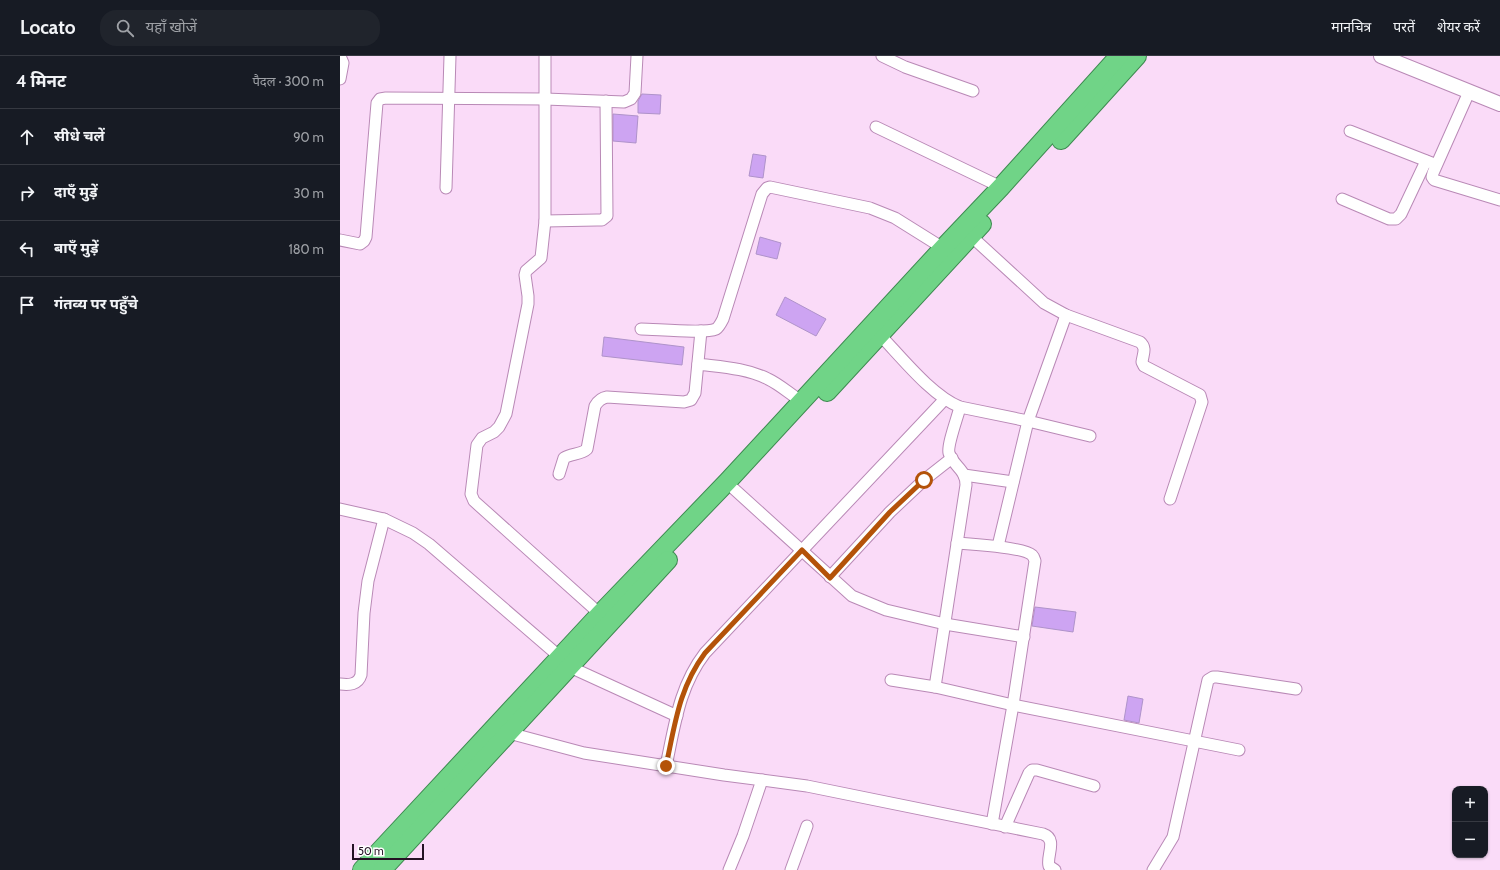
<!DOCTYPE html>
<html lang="hi">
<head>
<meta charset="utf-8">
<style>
  :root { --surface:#171b24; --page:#20242c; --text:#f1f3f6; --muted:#9ea1a6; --line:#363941 }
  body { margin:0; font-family:Cabin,"Noto Sans Devanagari",sans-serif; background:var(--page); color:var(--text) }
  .controls { position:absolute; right:12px; bottom:12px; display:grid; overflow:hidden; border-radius:8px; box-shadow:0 1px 3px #0004 }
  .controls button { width:36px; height:36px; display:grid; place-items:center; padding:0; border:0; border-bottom:1px solid var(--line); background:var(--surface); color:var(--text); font:20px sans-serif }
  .scale { position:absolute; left:12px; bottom:10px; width:72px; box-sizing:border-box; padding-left:4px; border:2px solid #241224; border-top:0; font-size:11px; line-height:14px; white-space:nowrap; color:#241224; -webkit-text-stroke:3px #fff; paint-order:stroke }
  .stop { position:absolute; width:12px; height:12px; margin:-9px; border:3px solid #b45309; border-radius:50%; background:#fff }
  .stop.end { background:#b45309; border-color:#fff; box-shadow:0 1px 4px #0008 }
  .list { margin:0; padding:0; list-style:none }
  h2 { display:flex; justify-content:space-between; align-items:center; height:52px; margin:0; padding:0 16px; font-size:17px }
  h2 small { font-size:13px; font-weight:400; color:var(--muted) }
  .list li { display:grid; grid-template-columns:26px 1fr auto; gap:12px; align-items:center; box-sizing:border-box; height:56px; padding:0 16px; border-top:1px solid var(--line) }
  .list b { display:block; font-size:15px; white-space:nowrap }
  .list em { font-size:13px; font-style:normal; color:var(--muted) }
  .icon { flex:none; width:22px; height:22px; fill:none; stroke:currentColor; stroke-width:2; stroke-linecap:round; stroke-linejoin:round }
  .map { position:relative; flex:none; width:1160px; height:814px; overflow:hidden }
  header { display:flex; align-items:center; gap:24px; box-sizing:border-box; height:56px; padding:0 20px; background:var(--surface); border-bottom:1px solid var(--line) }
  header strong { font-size:19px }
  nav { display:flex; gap:22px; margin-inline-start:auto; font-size:14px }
  .search { width:280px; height:36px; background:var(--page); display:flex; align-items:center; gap:10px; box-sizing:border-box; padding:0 14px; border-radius:16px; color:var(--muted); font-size:15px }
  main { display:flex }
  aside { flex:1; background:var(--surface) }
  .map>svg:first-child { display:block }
</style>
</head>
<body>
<header>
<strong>Locato</strong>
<div class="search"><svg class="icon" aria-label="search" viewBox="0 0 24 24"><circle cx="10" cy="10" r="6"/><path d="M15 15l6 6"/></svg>यहाँ खोजें</div>
<nav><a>मानचित्र</a><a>परतें</a><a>शेयर करें</a></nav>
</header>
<main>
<aside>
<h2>4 मिनट<small>पैदल · 300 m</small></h2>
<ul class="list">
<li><svg class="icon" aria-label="ahead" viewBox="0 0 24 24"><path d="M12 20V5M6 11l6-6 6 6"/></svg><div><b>सीधे चलें</b></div><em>90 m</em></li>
<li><svg class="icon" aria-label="right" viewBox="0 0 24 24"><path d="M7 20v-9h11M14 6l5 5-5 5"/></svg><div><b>दाएँ मुड़ें</b></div><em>30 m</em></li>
<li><svg class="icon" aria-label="left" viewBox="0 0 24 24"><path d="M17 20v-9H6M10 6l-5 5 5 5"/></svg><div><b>बाएँ मुड़ें</b></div><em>180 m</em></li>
<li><svg class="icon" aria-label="arrive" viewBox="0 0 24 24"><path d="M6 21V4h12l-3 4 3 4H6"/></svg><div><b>गंतव्य पर पहुँचे</b></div></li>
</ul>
</aside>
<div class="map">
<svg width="1160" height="814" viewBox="0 0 1160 814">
  <rect width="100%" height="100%" fill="#fadbf8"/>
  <g fill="#cda4f2" stroke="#af93ca">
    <path d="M 302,38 L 321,39 L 320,58 L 298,57 L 298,45 Z"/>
    <path d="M 273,58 L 298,60 L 296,87 L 273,85 Z"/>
    <path d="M 413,98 L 426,100 L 423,122 L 409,120 Z"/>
    <path d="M 420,181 L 441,187 L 437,203 L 416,198 Z"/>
    <path d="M 445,241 L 486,263 L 476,280 L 436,259 Z"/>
    <path d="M 264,281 L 344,291 L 342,309 L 262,300 Z"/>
    <path d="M 695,551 L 736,556 L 733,576 L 692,570 Z"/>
    <path d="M 788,640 L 803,643 L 799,667 L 784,664 Z"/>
  </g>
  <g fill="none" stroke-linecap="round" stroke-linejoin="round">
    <g stroke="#b989b6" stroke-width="13">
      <g id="minor">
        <path d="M 205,0 L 205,165 L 201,202 L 186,215 L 185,219 L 188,240 L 188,248 L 166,358 L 159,371 L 154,376 L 142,382 L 137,389 L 131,438 L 134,445 L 260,558"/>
        <path d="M 542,0 L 565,11 L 633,35"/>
        <path d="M 0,23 L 3,7 L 0,0"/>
        <path d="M 1129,36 L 1093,117 L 1092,121 L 1094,124 L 1160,144"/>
        <path d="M 536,71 L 661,131"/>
        <path d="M 1010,75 L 1092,107"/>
        <path d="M 106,132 L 110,0"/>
        <path d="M 1002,143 L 1049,163 L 1056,163 L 1061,158 L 1086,105"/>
        <path d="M 205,165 L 257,164 L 262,164 L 267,160 L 266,45"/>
        <path d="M 631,180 L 704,247 L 726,259 L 800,286 C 807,292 803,298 802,306 L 804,310 L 860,339 L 862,346 L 830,443"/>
        <path d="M 0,184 L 20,188 L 24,185 L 26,181 L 37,47 L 40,43 L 46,42 L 205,43 L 284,46 L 291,43 L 295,37 L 297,0"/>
        <path d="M 301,273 C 315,273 365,278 376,273 C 379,271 381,267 383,263 L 422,138 L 427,132 L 430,131 L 530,152 L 555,162 L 603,192"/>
        <path d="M 540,279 C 562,302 592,340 620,351 L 688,365 L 750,380"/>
        <path d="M 358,308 C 381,311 406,312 428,323 C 439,328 450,338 461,345"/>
        <path d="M 219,418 L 224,402 C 231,397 241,399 247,393 L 255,350 C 258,345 261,342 267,341 L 344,346 L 351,344 L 355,337 L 361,275"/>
        <path d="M 624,419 L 673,426"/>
        <path d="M 394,433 L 512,540 L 546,554 L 605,568 L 684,581"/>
        <path d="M 0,453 L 44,463 L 73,477 L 89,488 L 220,601"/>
        <path d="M 617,487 C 631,488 683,491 692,499 C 694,501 694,502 695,505 L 673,649 L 652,768"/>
        <path d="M 658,490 L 688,365 L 726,259"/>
        <path d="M 490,521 L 550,456 L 584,424 L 612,402"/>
        <path d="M 230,611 L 337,660"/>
        <path d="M 551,624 L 595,631 L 673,649 L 899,694"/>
        <path d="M 0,628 C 9,629 18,629 21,619 L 24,557 L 28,525 L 44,463"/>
        <path d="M 595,631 L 626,429 C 626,413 613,410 609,397 C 607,389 618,360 620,351"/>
        <path d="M 169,677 L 244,697 L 384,719 L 467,730 L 703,778 C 718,783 706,800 709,810 L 715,814"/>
        <path d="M 326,710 C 335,668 339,631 365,597 L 604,344"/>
        <path d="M 665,771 L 689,717 L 692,714 L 697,714 L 754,730"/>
        <path d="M 389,814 L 403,780 L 422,724"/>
        <path d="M 451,814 L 467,770"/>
        <path d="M 813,814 L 833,781 L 868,624 L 873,621 L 877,621 L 956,633"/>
      </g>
    </g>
    <g stroke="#b989b6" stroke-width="16">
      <path id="tertiary" d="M 1041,0 L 1160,48"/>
    </g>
    <g stroke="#3e8a51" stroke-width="20">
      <g id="trunk">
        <path d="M 721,84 L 797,0"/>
        <path d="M 487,336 L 642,168"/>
        <path d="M 22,814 L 260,558 L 388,425 L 603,192 L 661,131 L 779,0"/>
        <path d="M 42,814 L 328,504"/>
      </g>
    </g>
    <use href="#minor" stroke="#fff" stroke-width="11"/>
    <use href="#tertiary" stroke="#fff" stroke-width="14"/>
    <use href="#trunk" stroke="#70d487" stroke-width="18"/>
  </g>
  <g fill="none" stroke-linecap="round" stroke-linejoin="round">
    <path stroke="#b45309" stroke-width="5" d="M 326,710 C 335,668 339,632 365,597 L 462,494 L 490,522 L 550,456 L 584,424"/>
  </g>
</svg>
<div class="controls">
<button>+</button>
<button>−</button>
</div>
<div class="scale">50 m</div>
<div class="stop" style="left:584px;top:424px"></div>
<div class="stop end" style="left:326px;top:710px"></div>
</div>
</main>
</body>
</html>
